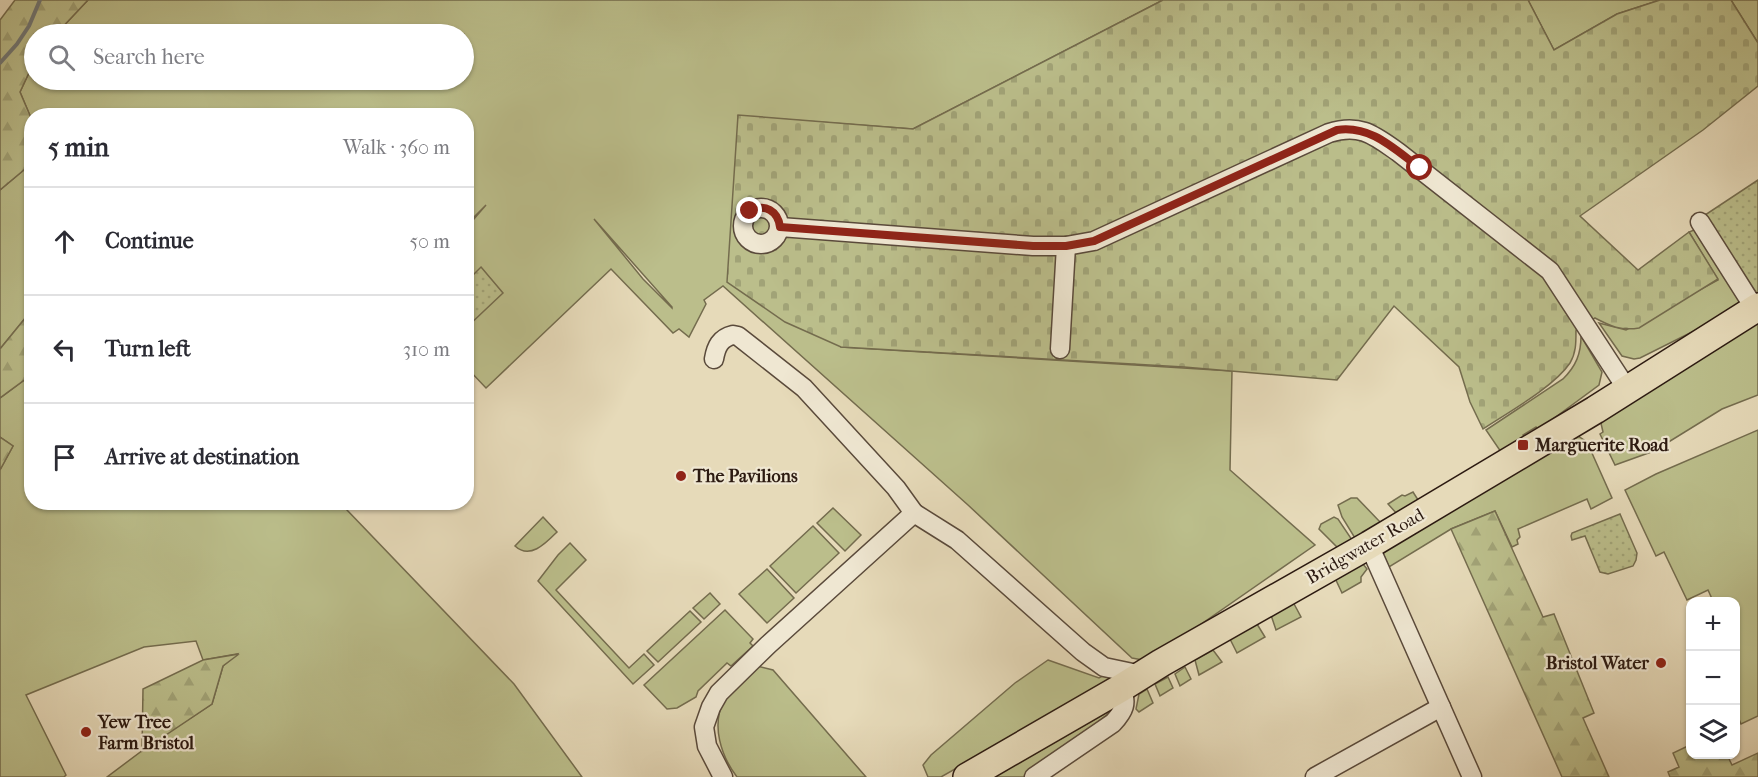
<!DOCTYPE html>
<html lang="en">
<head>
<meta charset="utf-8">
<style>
  :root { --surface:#fff; --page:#f7f7f7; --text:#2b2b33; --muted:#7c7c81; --line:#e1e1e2 }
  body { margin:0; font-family:"IM FELL French Canon",serif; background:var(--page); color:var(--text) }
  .controls { position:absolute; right:18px; bottom:18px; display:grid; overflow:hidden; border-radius:12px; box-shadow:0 2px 4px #0004 }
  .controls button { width:54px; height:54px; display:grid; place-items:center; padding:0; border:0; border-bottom:2px solid var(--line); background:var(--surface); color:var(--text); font:30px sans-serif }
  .stop { position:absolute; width:18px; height:18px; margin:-14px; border:4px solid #8f2418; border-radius:50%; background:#fff }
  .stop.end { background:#8f2418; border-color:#fff; box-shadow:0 2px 6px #0008 }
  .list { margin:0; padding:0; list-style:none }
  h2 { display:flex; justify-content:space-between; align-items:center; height:78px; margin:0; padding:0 24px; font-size:26px }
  h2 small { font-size:20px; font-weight:400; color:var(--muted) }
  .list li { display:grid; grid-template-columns:39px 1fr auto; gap:18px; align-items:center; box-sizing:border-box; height:108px; padding:0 24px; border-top:2px solid var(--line) }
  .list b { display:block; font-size:22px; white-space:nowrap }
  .list em { font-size:20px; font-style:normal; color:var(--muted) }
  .icon { flex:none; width:33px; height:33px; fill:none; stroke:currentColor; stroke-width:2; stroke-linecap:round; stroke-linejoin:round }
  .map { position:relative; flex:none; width:1758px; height:777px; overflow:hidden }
  .search { position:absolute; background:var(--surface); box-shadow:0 2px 4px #0004; left:24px; top:24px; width:450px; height:66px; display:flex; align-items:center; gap:15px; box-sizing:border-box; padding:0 21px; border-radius:33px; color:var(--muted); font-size:22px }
  .panel { position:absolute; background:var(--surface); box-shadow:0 2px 4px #0004; left:24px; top:108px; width:450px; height:402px; border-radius:24px }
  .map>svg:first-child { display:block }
</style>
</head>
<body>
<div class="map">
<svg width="1758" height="777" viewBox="0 0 1758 777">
  <defs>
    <pattern id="forest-firs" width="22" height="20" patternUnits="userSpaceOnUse" patternTransform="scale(1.5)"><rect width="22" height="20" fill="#bbbe8b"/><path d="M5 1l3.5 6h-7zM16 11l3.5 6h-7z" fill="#a1a377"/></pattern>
    <pattern id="cemetery-stones" width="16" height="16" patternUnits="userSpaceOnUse" patternTransform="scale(1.5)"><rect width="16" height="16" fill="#bbbe8b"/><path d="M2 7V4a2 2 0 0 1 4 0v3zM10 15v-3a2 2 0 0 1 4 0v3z" fill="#a1a377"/></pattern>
    <pattern id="park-dots" width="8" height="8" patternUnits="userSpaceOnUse" patternTransform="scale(1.5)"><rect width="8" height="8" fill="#bbbe8b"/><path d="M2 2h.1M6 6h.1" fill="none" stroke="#a1a377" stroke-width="1.8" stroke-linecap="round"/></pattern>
  </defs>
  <rect width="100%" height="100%" fill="#e6dab9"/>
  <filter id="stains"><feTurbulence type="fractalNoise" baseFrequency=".00333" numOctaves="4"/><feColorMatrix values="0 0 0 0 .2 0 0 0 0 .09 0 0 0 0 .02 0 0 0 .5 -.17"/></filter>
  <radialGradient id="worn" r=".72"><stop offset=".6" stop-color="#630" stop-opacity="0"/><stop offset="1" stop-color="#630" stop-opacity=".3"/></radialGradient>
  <g fill="#bbbe8b" stroke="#746c4e" stroke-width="1.5" fill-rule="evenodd">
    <path d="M 88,0 L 1163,0 L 913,129 L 738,116 L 841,347 L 1232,371 L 1230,470 L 1315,545 L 1148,661 L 1132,658 L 968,505 L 723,286 L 704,300 L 706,304 L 689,337 L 679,329 L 673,333 L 611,269 L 486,388 L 467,368 L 467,227 L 486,205 L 467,224 L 466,116 L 32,116 L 31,118 L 20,92 L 34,62 L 34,80 L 464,80 L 464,34 L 56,34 ZM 594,219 L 672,307 L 672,308 L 643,279 Z"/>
    <path d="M 1528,0 L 1660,0 L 1617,14 L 1554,50 Z"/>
    <path d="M 1731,0 L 1758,0 L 1758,43 Z"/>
    <path d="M 31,164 L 31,311 L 0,349 L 0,190 Z"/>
    <path d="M 1699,228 L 1742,300 L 1738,305 L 1696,330 L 1640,358 L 1634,359 L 1622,356 L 1599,323 L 1626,330 L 1718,280 L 1689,232 Z"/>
    <path d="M 1758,321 L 1758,395 L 1722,409 L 1654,451 L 1615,465 L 1600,434 L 1603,432 L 1600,419 Z"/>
    <path d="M 1581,336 L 1602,372 L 1599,385 L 1538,430 L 1536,427 L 1523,435 L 1525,439 L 1501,452 L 1486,430 L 1563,379 C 1576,366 1581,354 1581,336 Z"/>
    <path d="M 31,375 L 32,502 L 355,503 L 347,510 L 514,684 L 582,777 L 107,777 L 155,741 L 212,704 L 223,666 L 237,654 L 203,660 L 196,641 L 144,647 L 26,695 L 66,775 L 64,777 L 0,777 L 0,470 L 13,446 L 0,437 L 0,398 Z"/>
    <path d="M 1758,430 L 1758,716 L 1741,724 L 1736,712 L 1736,602 L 1713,601 L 1708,590 L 1687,600 L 1664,552 L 1656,556 L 1625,490 L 1656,474 Z"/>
    <path d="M 1570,436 L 1578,436 L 1587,442 L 1612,498 L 1591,509 L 1587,499 L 1518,529 L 1520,537 L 1517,540 L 1518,544 L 1512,547 L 1495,511 L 1451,529 L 1389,567 L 1382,551 Z"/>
    <path d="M 1413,492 L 1420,503 L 1398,515 L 1388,504 L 1402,495 L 1405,496 Z"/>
    <path d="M 1351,498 L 1357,498 L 1382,524 L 1339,549 L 1319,529 L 1321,524 L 1334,517 L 1338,519 L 1352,540 L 1355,538 L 1342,517 L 1338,505 Z"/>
    <path d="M 833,508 L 861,535 L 845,551 L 817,523 Z"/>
    <path d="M 543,517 L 557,532 C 546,543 530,560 515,546 Z"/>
    <path d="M 813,526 L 839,553 L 796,593 L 770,566 Z"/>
    <path d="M 570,543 L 586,560 L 556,590 L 629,668 L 644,654 L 654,665 L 633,684 L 538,581 L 558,555 Z"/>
    <path d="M 1363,564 L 1367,569 L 1361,577 L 1361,582 L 1342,593 L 1335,578 L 1359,565 Z"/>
    <path d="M 767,569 L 794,598 L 767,623 L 739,594 Z"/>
    <path d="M 710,593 L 720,604 L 704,619 L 693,608 Z"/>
    <path d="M 1293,602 L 1301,617 L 1276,630 L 1271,615 Z"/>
    <path d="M 725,610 L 753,639 L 750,643 L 753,646 L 731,666 L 727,663 L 698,691 L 696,697 L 677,708 L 667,709 L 644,685 Z"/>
    <path d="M 690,611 L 701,622 L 658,662 L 647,651 Z"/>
    <path d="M 1257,624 L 1265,637 L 1237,653 L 1230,639 Z"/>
    <path d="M 1213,650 L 1222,662 L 1199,675 L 1195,660 Z"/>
    <path d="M 1048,660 L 1099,678 L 1106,674 L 1117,677 L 941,777 L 928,777 L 923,765 L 931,755 L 1015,683 Z"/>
    <path d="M 757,666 L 773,670 L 866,777 L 737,777 C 721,756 711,725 724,701 C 731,688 746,677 757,666 Z"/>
    <path d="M 1185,667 L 1191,679 L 1180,686 L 1175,674 Z"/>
    <path d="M 1168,677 L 1173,688 L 1160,696 L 1155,684 Z"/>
    <path d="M 1147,689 L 1153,703 L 1139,712 L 1136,709 L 1139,694 Z"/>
    <path d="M 1118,706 L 1028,777 L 994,777 Z"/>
  </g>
  <g fill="url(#forest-firs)" stroke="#746c4e" stroke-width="1.5">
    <path d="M 15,0 L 88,0 L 56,34 L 34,34 L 34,62 L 20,92 L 31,118 L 31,164 L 0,190 L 0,20 Z"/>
    <path d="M 31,311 L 31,375 L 0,398 L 0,349 Z"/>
    <path d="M 0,437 L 13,446 L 0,470 Z"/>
    <path d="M 1495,511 L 1543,617 L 1554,614 L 1594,713 L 1583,718 L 1609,777 L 1562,777 L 1451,529 Z"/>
    <path d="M 239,654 L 223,666 L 212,704 L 142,751 L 143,689 L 203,660 Z"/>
    <path d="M 1690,745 L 1690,754 L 1727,755 L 1732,765 L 1758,753 L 1758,777 L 1670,777 L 1668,772 L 1679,767 L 1673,753 Z"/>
  </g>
  <path fill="url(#cemetery-stones)" stroke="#746c4e" stroke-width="1.5" d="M 1163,0 L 1528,0 L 1554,50 L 1617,14 L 1660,0 L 1731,0 L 1758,43 L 1758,86 L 1703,130 L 1580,216 L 1638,270 L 1689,232 L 1718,279 L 1639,328 C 1621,331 1610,326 1595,318 L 1576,331 C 1576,343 1576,353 1570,363 C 1554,387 1507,413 1483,429 L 1470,402 L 1459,367 L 1394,306 L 1337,380 L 1184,367 L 841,347 L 785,322 L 727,282 L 738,115 L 913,129 Z"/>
  <g fill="url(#park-dots)" stroke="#746c4e" stroke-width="1.5">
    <path d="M 1758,180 L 1758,295 L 1752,299 L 1699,219 Z"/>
    <path d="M 481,267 L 503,293 L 467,327 L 467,281 Z"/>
    <path d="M 1620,514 L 1637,553 L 1636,560 L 1633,566 L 1608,574 L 1600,572 L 1585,536 L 1572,540 L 1571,536 L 1572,533 Z"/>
  </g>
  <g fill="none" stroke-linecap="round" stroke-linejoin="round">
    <path stroke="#707878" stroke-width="4" d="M 0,63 L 17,44 L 29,26 L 40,0"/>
    <g stroke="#5a4a3b" stroke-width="21">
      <g id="minor">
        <circle cx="761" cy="226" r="18"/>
        <path d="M 1700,222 L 1755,309"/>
        <path d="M 780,227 L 1033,246 L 1066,246 L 1094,241 L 1329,133 C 1360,123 1374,135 1398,152 L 1550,271 L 1627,389"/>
        <path d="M 1060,349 L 1066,246"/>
        <path d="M 714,359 C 716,347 720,338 733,335 L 738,336 L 804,388 L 896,488 L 914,513 L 768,645 L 719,693 L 711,707 L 704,727 L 707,746 L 723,777"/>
        <path d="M 914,513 L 957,540 L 1083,652 L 1104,667 L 1142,675"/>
        <path d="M 1369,545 L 1472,777"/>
        <path d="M 1034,777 L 1113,723 C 1124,711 1128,703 1121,688"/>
        <path d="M 1315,777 L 1441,707"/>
      </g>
    </g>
    <g stroke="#2c1a11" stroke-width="30">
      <path id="highway" d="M 967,777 L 1121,688 L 1161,663 L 1369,545 L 1595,410 L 1758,307"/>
    </g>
    <use href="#minor" stroke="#efe7d2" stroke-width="18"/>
    <use href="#highway" stroke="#e6dab9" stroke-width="27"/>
  </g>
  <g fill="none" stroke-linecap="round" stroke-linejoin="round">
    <path stroke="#8f2418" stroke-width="8" d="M 750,211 C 765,203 778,211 780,227 L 1033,246 L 1066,246 L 1094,241 L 1337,130 C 1371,125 1394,149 1420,168"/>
  </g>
  <g fill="#8f2418" stroke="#efe7d2" stroke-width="2">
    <rect x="1517" y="439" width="12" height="12" rx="3"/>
    <circle cx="681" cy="476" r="6"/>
    <circle cx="1661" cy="663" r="6"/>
    <circle cx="86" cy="732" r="6"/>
  </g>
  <g text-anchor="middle" stroke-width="4.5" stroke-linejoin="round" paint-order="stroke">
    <g font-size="18" font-weight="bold" fill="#2c1a11" stroke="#efe7d2" text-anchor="start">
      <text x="1535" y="451">Marguerite Road</text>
      <text x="693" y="482">The Pavilions</text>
      <text x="1649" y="669" text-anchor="end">Bristol Water</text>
      <text x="98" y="728">Yew Tree<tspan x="98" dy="21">Farm Bristol</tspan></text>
    </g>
    <g font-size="18" fill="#2c1a11" stroke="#efe7d2">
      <text transform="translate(1365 546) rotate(-30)" y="6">Bridgwater Road</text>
    </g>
  </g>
  <rect width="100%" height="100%" filter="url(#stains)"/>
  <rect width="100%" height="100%" fill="url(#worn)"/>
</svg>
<div class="controls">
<button>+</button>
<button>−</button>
<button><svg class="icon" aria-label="layers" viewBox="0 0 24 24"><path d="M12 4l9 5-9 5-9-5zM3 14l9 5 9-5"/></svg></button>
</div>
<div class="stop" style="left:1420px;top:168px"></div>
<div class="stop end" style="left:750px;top:211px"></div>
<div class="search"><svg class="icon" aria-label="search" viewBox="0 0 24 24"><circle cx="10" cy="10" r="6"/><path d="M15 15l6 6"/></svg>Search here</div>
<section class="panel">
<h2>5 min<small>Walk · 360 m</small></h2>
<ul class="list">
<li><svg class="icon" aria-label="ahead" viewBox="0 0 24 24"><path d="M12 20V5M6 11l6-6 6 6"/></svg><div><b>Continue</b></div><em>50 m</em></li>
<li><svg class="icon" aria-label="left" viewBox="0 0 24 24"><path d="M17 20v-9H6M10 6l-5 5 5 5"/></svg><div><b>Turn left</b></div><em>310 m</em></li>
<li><svg class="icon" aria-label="arrive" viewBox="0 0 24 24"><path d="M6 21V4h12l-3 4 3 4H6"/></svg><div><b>Arrive at destination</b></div></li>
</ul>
</section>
</div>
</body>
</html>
